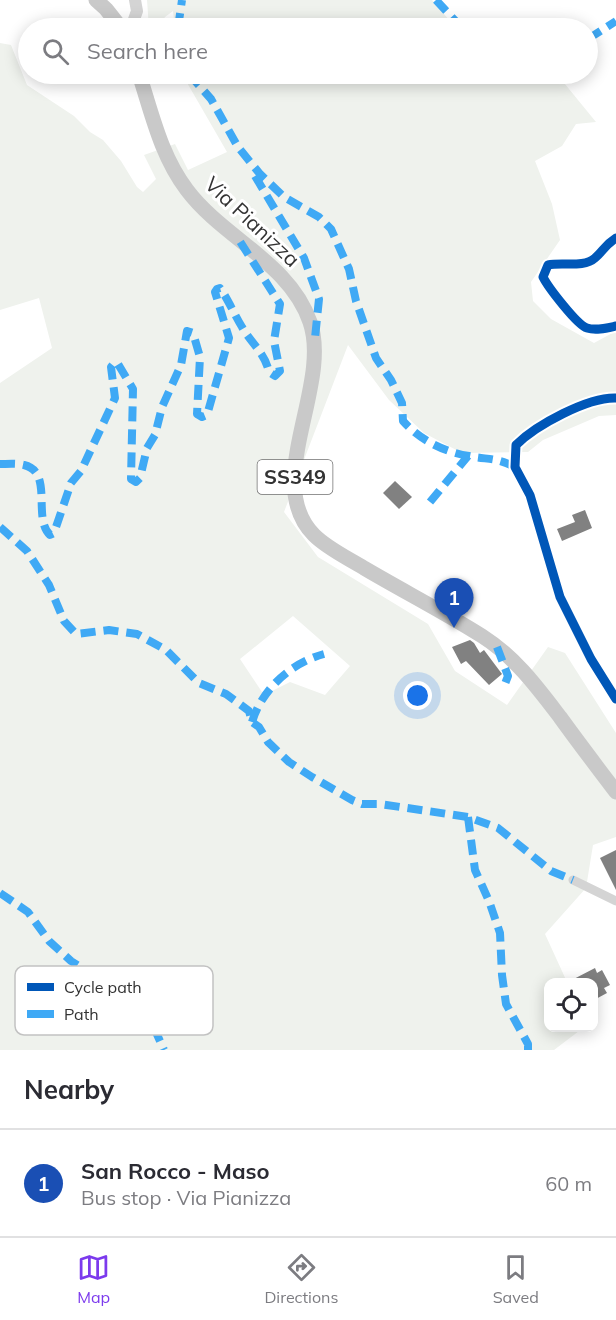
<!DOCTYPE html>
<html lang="en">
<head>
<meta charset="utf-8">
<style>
  :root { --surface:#fff; --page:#f7f7f7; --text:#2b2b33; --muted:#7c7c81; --line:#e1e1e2; --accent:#7c3aed }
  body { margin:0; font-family:Mulish,sans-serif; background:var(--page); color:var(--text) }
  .controls { position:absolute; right:18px; bottom:18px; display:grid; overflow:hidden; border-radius:12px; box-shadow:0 3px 15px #0003 }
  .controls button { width:54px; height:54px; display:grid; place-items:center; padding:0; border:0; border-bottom:2px solid var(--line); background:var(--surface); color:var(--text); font:30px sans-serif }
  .you { position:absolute; left:418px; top:696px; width:21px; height:21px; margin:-15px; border:4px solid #fff; border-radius:50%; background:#1a73e8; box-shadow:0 0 0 9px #1a73e833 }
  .badge { display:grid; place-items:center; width:39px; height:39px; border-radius:50%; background:var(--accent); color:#fff; font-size:20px; font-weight:700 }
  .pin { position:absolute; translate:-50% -50px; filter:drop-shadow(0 2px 3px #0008) }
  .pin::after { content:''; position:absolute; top:32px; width:21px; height:18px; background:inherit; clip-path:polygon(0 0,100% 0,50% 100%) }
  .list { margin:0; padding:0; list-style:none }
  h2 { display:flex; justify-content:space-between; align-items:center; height:78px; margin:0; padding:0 24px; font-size:26px }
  h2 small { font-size:20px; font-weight:400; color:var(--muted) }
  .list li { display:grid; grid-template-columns:39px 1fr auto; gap:18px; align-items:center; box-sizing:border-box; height:108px; padding:0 24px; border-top:2px solid var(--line) }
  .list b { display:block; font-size:22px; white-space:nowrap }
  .list p { margin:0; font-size:20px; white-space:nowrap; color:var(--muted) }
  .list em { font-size:20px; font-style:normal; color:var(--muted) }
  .icon { flex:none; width:33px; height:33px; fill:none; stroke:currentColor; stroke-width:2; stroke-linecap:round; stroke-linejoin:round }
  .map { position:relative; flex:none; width:616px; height:1050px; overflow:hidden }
  .search { position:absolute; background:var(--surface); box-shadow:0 3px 15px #0003; left:18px; right:18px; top:18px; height:66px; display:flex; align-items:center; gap:15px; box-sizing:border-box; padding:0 21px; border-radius:33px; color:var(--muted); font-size:22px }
  .sheet { height:186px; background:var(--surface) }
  nav { display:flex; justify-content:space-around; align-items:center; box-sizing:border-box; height:84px; border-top:2px solid var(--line); background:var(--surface); font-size:16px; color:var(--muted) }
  nav a { display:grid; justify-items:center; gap:3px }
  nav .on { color:var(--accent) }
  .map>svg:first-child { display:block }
</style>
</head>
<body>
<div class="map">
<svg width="616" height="1050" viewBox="0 0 616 1050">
  <rect width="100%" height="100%" fill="#fff"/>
  <g fill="#eff2ed" fill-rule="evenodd">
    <path d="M 147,0 L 432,0 L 456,28 L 175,28 L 173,11 L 165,17 L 158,28 L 149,28 Z"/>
    <path d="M 0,43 L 11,45 L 27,85 L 74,116 L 90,132 L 103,140 L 121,161 L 137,187 L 143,192 L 156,179 L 144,155 L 175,144 L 188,170 L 227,152 L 182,74 L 520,74 L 560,78 L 596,122 L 576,124 L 562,146 L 535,161 L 552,204 L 560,240 L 531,282 L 533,301 L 551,319 L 594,343 L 616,331 L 616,415 L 599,416 L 543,440 L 528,452 L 462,453 L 424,433 L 389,400 L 348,345 L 284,512 L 318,557 L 428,624 L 455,671 L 507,705 L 548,647 L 565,653 L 616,733 L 616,837 L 593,845 L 586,888 L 545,934 L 567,982 L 548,982 L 548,1028 L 583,1028 L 554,1050 L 0,1050 L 0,383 L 52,348 L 39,298 L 0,310 ZM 293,616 L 350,666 L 325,695 L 290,682 L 264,695 L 240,659 Z"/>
  </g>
  <g fill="#818181">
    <path d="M 395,481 L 412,497 L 399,509 L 383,493 Z"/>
    <path d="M 585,510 L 592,528 L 562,541 L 557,529 L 575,522 L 572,515 Z"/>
    <path d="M 470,640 L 474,643 L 480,653 L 484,650 L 502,674 L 489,685 L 466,661 L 461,664 L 452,647 Z"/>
    <path d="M 616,850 L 616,890 L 600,858 Z"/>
    <path d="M 595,968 L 597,973 L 602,970 L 610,985 L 604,988 L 607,993 L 594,1000 L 594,982 L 568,982 Z"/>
  </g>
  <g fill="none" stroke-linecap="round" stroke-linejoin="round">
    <g stroke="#d4d4d4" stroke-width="9">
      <path d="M 616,238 C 605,245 604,250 595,258 C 584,268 562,262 548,265 L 543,277 C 548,287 577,325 587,328 C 596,331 607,328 616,326"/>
      <path d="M 616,398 C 588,397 536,425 516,445 L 515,467 L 530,495 L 560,597 L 591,659 L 616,699"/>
      <path d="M 573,880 L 616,901"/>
    </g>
    <path stroke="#d4d4d4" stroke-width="12" d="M 131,28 L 137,11 L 135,0"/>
    <g stroke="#c9c9c9" stroke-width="15">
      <path d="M 96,0 L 106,9 L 121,28"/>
      <path d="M 139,74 C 152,114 161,156 187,190 C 223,238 290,263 310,322 C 332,385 262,483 314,535 C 328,549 348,558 364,568 C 403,591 444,612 482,636 C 515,657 537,687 560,717 C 578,742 597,767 616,792"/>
    </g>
    <g stroke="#3fa9f5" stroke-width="8" stroke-dasharray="15 8" stroke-linecap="butt">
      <path d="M 436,0 L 462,28"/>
      <path d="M 178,28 L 182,0"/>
      <path d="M 588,39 L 616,21"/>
      <path d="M 189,74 L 211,99 L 238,147 L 260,174 L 284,197 L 319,217 L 331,229 L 349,269 L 356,301 L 376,358 L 391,380 L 402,403 L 403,421 C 420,440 444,452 469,456 C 489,460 495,457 515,467"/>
      <path d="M 255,176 L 304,258 L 319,299 L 315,338"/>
      <path d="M 0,464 C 7,464 16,463 24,465 C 54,472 32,518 50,535 L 54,533 L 71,483 L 81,471 L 115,398 L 111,367 L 115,362 L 118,364 L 133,389 L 131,479 L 136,482 L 140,478 L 147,448 L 155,435 L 162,407 L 181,365 L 187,331 L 193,333 L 200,357 L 197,414 L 202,417 L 207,415 L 229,338 L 215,292 L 217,289 L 220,288 C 229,301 234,314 242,327 C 251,343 265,353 269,372 L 275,376 L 280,371 L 274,341 L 280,304 L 239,240"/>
      <path d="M 430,502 L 468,456"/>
      <path d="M 0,527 L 27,551 L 49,585 L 64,621 L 76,634 L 109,630 L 137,634 L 166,650 L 199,683 L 226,694 L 249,711 L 252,722 L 259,727 L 268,742 L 289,762 L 312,777 L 352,800 L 362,804 L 380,804 L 468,817 L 498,828 L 551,871 L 573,880"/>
      <path d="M 497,647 L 508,676 L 503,689"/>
      <path d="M 252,722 C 262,689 291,663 324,654"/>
      <path d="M 468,817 L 475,870 L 489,901 L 500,933 L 502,975 L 506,1004 L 528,1044 L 528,1050"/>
      <path d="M 0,893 L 28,912 L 49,941 L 71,961 L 130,999 L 151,1021 L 164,1050"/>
    </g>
    <g stroke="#fff" stroke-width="13">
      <g id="cycleway">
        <path d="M 616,238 C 605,245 604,250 595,258 C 584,268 562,262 548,265 L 543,277 C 548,287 577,325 587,328 C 596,331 607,328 616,326"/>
        <path d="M 616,398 C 588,397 536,425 516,445 L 515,467 L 530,495 L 560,597 L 591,659 L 616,699"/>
      </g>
    </g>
    <use href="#cycleway" stroke="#0057b8" stroke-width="9"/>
  </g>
  <g text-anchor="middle" stroke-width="6" stroke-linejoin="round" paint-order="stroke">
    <rect fill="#fff" stroke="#707070" stroke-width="1.5" x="257.5" y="460" width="75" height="34" rx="4.5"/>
    <g font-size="20" font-weight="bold" fill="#333">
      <text x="295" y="484">SS349</text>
    </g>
    <g font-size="21" fill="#333" stroke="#fff">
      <text transform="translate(252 222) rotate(43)" y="7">Via Pianizza</text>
    </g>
  </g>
  <rect x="15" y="966" width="198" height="69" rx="9" fill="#fff" stroke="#c2c2c2" stroke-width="1.5"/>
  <rect x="27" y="983" width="27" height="8" fill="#0057b8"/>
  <rect x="27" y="1010" width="27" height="8" fill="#3fa9f5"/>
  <g font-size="16" fill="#333">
    <text x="64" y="993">Cycle path</text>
    <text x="64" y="1020">Path</text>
  </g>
</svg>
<div class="controls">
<button><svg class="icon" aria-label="locate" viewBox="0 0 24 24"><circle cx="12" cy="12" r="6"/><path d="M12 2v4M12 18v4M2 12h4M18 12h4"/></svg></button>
</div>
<div class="you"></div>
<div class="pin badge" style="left:454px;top:628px;background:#1a4fb4">1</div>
<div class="search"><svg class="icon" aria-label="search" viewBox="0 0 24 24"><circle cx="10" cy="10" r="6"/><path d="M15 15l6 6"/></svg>Search here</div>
</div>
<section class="sheet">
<h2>Nearby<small></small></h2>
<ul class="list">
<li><span class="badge" style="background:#1a4fb4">1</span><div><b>San Rocco - Maso</b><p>Bus stop · Via Pianizza</p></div><em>60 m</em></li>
</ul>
</section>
<nav>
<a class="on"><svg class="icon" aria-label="map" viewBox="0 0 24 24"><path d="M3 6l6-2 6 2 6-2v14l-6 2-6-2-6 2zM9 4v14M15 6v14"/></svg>Map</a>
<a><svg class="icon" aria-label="directions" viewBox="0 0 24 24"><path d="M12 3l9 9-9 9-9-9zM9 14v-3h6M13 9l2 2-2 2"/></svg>Directions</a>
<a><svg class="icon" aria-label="saved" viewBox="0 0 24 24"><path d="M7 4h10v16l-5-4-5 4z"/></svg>Saved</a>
</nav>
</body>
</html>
